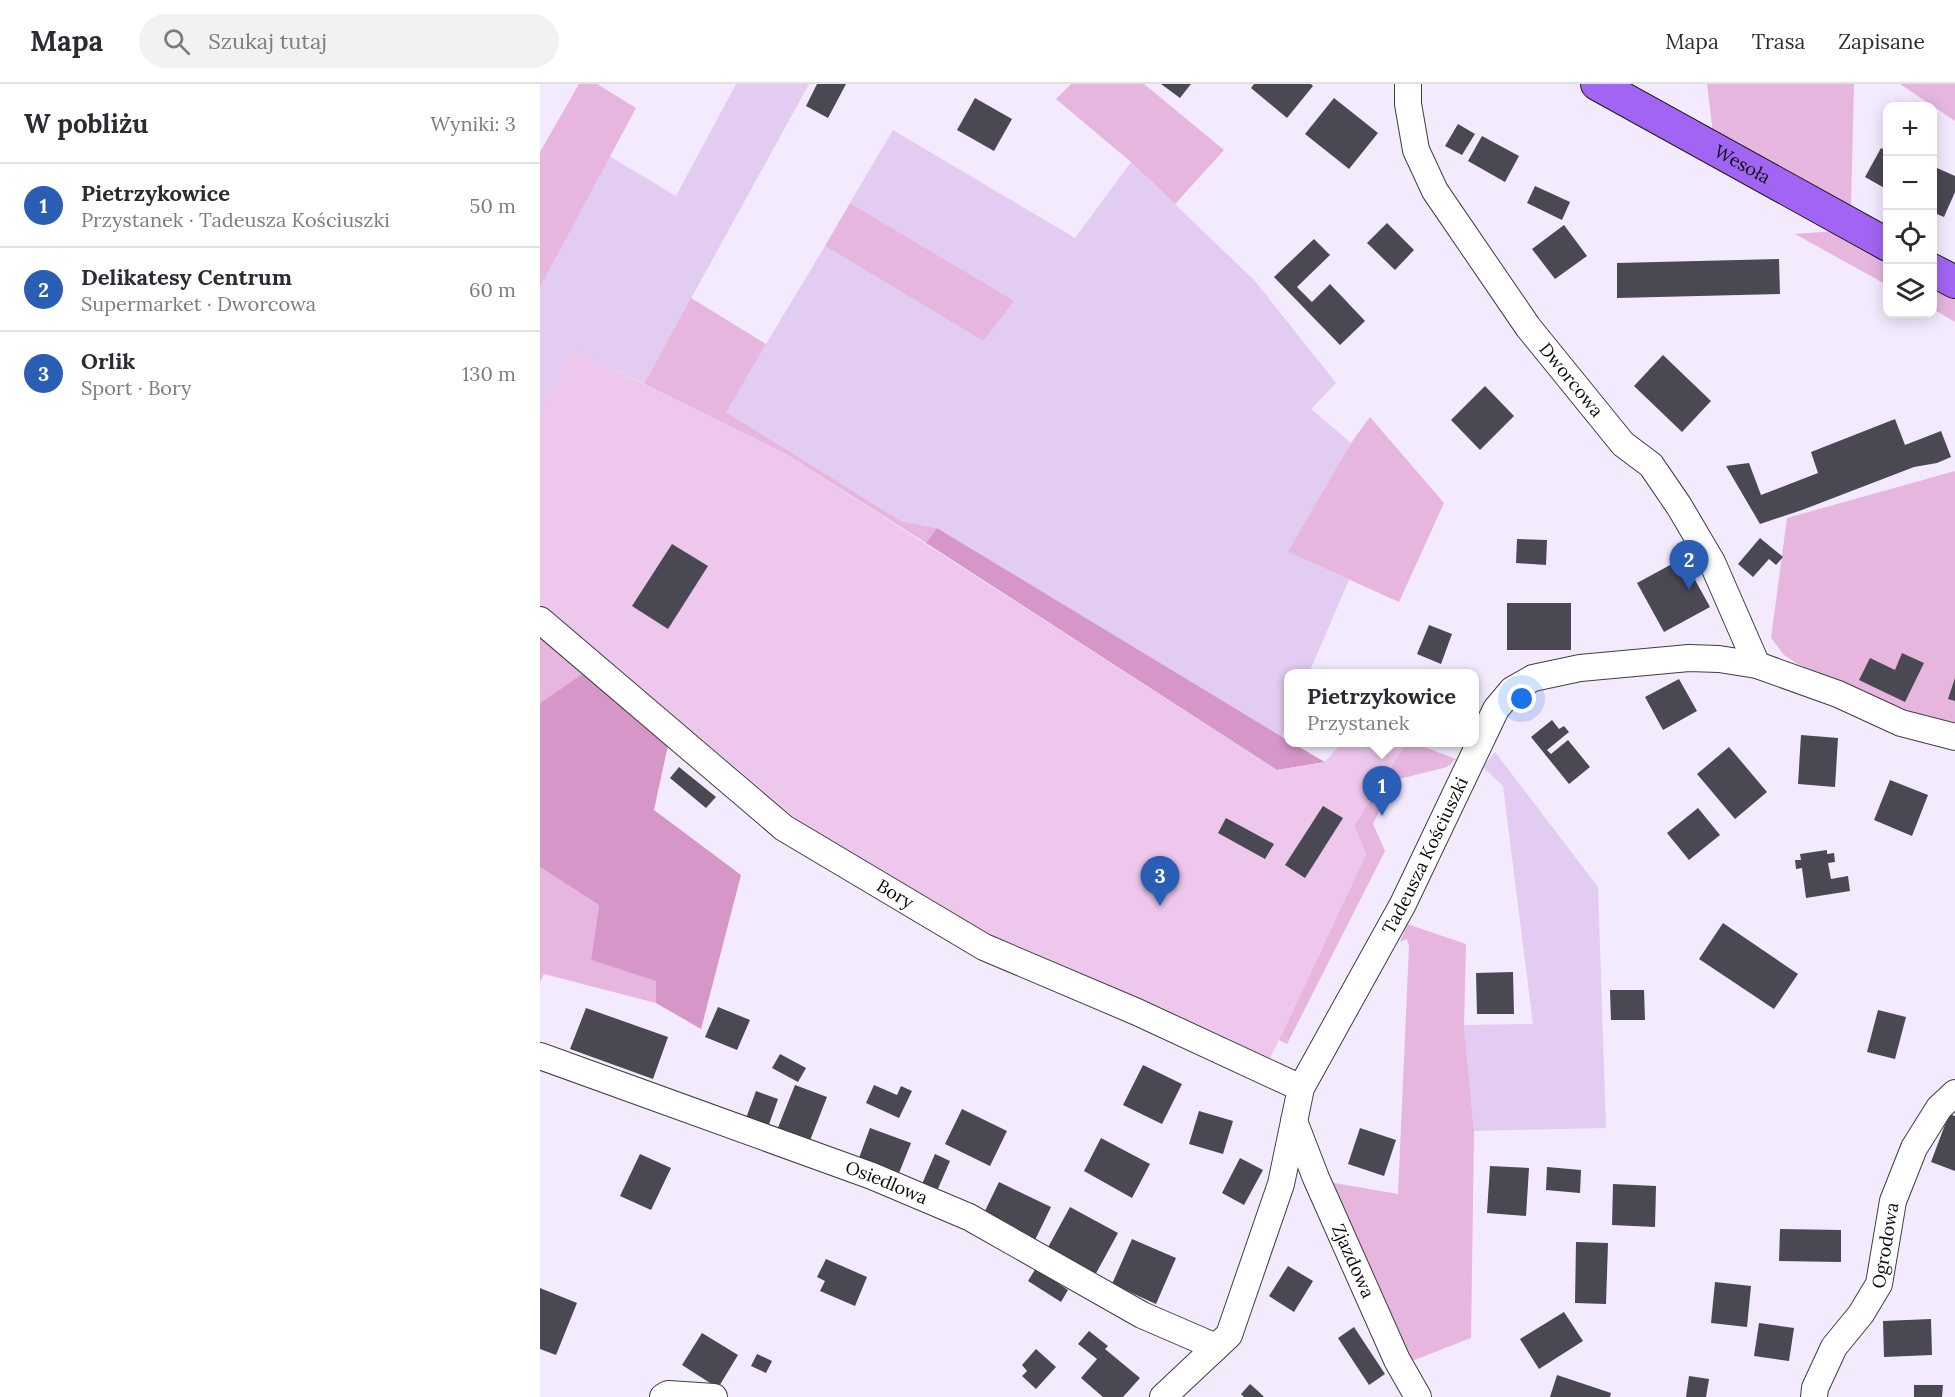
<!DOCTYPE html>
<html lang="pl">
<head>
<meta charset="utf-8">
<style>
  :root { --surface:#fff; --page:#f2f2f3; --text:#2b2b33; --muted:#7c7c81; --line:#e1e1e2; --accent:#2a5db4 }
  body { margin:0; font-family:Lora,serif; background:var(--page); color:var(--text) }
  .controls { position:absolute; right:18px; top:18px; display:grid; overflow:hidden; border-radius:12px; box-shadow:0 3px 15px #0003 }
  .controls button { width:54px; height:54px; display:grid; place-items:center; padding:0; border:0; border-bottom:2px solid var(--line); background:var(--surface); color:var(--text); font:30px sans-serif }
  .you { position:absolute; left:982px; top:615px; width:21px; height:21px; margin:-15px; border:4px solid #fff; border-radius:50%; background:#1a73e8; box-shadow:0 0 0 9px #1a73e833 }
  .badge { display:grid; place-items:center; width:39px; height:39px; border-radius:50%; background:var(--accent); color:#fff; font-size:20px; font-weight:700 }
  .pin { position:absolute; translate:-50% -50px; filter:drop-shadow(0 2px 3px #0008) }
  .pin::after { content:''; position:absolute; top:32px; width:21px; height:18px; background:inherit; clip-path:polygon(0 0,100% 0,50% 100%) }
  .popup { position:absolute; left:744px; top:585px; width:195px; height:78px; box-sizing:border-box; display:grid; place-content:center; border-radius:12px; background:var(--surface); filter:drop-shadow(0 2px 4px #0005); font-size:20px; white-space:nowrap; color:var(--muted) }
  .popup b { font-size:22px; color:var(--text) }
  .popup::after { content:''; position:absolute; left:50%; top:100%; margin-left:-12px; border:12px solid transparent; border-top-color:var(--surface) }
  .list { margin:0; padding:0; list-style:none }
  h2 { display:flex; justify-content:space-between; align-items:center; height:78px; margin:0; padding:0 24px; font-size:26px }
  h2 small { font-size:20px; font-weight:400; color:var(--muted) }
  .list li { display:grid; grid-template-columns:39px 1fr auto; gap:18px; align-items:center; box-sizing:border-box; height:84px; padding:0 24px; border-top:2px solid var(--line) }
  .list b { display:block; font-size:22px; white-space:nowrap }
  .list p { margin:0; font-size:20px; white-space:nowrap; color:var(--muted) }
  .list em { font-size:20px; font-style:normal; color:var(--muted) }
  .icon { flex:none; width:33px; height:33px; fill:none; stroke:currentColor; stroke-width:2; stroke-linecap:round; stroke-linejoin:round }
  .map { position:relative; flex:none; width:1415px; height:1313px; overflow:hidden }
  header { display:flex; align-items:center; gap:36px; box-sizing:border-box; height:84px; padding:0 30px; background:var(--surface); border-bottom:2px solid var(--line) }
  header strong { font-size:28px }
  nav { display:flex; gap:33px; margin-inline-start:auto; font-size:21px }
  .search { width:420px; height:54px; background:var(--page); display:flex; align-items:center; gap:15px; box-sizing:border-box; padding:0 21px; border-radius:33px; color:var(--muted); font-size:22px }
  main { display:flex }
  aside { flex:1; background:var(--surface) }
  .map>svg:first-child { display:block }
</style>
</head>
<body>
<header>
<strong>Mapa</strong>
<div class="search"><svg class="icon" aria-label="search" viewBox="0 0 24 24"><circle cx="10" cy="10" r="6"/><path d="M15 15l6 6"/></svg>Szukaj tutaj</div>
<nav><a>Mapa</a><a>Trasa</a><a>Zapisane</a></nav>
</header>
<main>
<aside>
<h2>W pobliżu<small>Wyniki: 3</small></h2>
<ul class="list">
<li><span class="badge">1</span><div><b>Pietrzykowice</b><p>Przystanek · Tadeusza Kościuszki</p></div><em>50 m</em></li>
<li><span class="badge">2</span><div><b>Delikatesy Centrum</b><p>Supermarket · Dworcowa</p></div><em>60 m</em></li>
<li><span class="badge">3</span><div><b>Orlik</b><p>Sport · Bory</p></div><em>130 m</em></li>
</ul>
</aside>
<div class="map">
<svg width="1415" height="1313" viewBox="0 0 1415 1313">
  <rect width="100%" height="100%" fill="#f4eafe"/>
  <g fill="#e2ccf2">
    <path d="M 196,0 L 269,0 L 104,300 L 34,266 L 0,326 L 0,203 L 69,72 L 136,112 Z"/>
    <path d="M 353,46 L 535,154 L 591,78 L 715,197 L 796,299 L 771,325 L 811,359 L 749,468 L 809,496 L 769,589 L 749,590 L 749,637 L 742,653 L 397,444 L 361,437 L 185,328 L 285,162 L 443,257 L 473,217 L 310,119 Z"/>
    <path d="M 955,668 L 1058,803 L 1066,1044 L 934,1047 L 924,941 L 993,940 L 963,702 L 943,683 Z"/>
  </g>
  <g fill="#e6b6df">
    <path d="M 39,0 L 57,0 L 96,24 L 0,203 L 0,68 Z"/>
    <path d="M 531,0 L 604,0 L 684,66 L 635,120 L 591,78 L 516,15 Z"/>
    <path d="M 1167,0 L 1314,0 L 1311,122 L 1299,134 L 1175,66 Z"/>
    <path d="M 1360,0 L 1415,0 L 1415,37 Z"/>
    <path d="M 310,119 L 474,217 L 443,257 L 285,162 Z"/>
    <path d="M 1295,147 L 1347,176 L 1347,201 L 1255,150 Z"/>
    <path d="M 1392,200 L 1415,213 L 1415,238 L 1393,225 Z"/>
    <path d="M 151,214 L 226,260 L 186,328 L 361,437 L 397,444 L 386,459 L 246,370 L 104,300 Z"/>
    <path d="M 830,333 L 904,419 L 859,518 L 748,468 L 811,359 Z"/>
    <path d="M 1415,387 L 1415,643 L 1400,639 L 1286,594 L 1256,579 L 1244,571 L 1231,554 L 1247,434 Z"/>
    <path d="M 0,546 L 51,584 L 0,619 Z"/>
    <path d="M 866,659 L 874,659 L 916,675 L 907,683 L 855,696 L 833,740 L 845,767 L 747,960 L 739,956 L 826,770 L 814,742 Z"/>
    <path d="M 0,783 L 59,821 L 51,876 L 117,897 L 116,919 L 4,890 L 0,898 Z"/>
    <path d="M 867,840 L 926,860 L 924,941 L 934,1047 L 931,1254 L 867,1279 L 783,1097 L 858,1110 L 869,862 L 867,855 L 860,858 Z"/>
  </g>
  <g fill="#d696c8">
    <path d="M 397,444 L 749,657 L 749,658 L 752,659 L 785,678 L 737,686 L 386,459 Z"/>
    <path d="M 51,584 L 128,661 L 114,726 L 201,791 L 161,945 L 116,919 L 116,897 L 51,876 L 59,821 L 0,783 L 0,619 Z"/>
  </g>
  <path fill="#eec7ed" d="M 34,266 L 246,370 L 737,686 L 785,678 L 801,659 L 866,659 L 814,742 L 826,770 L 728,979 L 445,852 L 292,765 L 38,551 L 0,525 L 0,326 Z"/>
  <g fill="#494853">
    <path d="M 277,0 L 306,0 L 288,34 L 266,22 Z"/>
    <path d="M 621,0 L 651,0 L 640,14 Z"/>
    <path d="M 714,0 L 771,0 L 773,2 L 747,34 L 711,4 Z"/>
    <path d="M 435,14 L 472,35 L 454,67 L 417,46 Z"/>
    <path d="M 794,14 L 838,49 L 809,85 L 765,50 Z"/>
    <path d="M 918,40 L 935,50 L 922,71 L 905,62 Z"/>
    <path d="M 942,52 L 979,72 L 965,98 L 928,77 Z"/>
    <path d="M 1341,64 L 1348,68 L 1348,106 L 1325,93 Z"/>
    <path d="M 1397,84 L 1415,92 L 1415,108 L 1404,133 L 1392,128 L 1392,93 Z"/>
    <path d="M 995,102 L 1030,118 L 1022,136 L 987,119 Z"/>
    <path d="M 847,139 L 874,166 L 855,186 L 827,159 Z"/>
    <path d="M 1024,141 L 1047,172 L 1015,195 L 992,165 Z"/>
    <path d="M 774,155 L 790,171 L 757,203 L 772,218 L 790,200 L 825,237 L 800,261 L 734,193 Z"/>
    <path d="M 1239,175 L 1240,210 L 1077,214 L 1077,179 Z"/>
    <path d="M 1123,271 L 1171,317 L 1142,348 L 1094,302 Z"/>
    <path d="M 945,302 L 974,332 L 940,366 L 911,336 Z"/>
    <path d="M 1355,335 L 1365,361 L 1401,347 L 1411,373 L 1397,379 L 1374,383 L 1262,426 L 1220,440 L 1186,382 L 1209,379 L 1221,411 L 1278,389 L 1271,368 Z"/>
    <path d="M 1220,454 L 1243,473 L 1236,481 L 1229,475 L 1213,493 L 1198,480 Z"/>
    <path d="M 977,455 L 1007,456 L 1006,481 L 976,479 Z"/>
    <path d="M 132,460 L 168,482 L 128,545 L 92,522 Z"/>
    <path d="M 1143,474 L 1170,523 L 1124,548 L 1097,499 Z"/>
    <rect x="967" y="519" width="64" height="47"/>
    <path d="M 889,541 L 912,550 L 901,580 L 877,570 Z"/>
    <path d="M 1362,569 L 1384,579 L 1365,618 L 1319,596 L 1330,574 L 1355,586 Z"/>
    <path d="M 1415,594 L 1415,617 L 1408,615 Z"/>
    <path d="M 1139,595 L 1157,627 L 1123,646 L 1105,613 Z"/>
    <path d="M 1012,636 L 1019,645 L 1024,642 L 1029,648 L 1007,666 L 1011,670 L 1028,656 L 1050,683 L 1029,700 L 991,653 Z"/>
    <path d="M 1261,651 L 1298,654 L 1295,703 L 1258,700 Z"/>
    <path d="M 1189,663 L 1227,708 L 1195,735 L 1157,690 Z"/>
    <path d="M 139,683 L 176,713 L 166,724 L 130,694 Z"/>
    <path d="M 1350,696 L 1388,711 L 1372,752 L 1334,736 Z"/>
    <path d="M 783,722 L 803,734 L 765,794 L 745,781 Z"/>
    <path d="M 1158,724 L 1180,751 L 1149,776 L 1127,749 Z"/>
    <path d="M 686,734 L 734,760 L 725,775 L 678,749 Z"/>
    <path d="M 1287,766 L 1287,770 L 1294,769 L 1295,778 L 1288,779 L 1291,795 L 1308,792 L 1310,807 L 1266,814 L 1262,784 L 1256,785 L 1255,776 L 1261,776 L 1260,770 Z"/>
    <path d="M 1183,839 L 1258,890 L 1234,925 L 1159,875 Z"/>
    <path d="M 973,888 L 974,930 L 937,930 L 936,889 Z"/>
    <path d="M 1070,906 L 1104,906 L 1105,936 L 1071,936 Z"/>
    <path d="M 178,923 L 210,936 L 197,966 L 165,953 Z"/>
    <path d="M 46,924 L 128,953 L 113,995 L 30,965 Z"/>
    <path d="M 1338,926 L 1366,933 L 1355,975 L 1327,968 Z"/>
    <path d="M 240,970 L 266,984 L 258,998 L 232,984 Z"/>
    <path d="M 603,981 L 642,1000 L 622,1040 L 583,1021 Z"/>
    <path d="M 255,1001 L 287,1013 L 269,1059 L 237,1046 Z"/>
    <path d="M 334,1001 L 357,1011 L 361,1002 L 372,1007 L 359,1034 L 326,1019 Z"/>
    <path d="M 216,1007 L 238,1015 L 227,1046 L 205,1037 Z"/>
    <path d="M 422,1025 L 467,1047 L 450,1082 L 405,1060 Z"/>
    <path d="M 659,1027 L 693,1037 L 683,1070 L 649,1060 Z"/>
    <path d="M 1409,1030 L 1415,1032 L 1415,1087 L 1391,1078 Z"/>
    <path d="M 330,1044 L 371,1059 L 359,1089 L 319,1074 Z"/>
    <path d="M 820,1044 L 856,1056 L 844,1092 L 808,1080 Z"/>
    <path d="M 561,1054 L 610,1080 L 592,1114 L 544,1087 Z"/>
    <path d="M 100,1070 L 131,1084 L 111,1126 L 80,1112 Z"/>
    <path d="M 395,1070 L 410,1077 L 397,1107 L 382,1100 Z"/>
    <path d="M 700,1074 L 723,1086 L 704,1121 L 682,1109 Z"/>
    <path d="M 950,1082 L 989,1084 L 986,1132 L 947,1129 Z"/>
    <path d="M 1007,1083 L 1041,1086 L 1040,1109 L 1006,1106 Z"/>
    <path d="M 459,1098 L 511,1123 L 495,1156 L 443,1131 Z"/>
    <path d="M 1073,1100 L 1116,1102 L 1115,1143 L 1072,1141 Z"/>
    <path d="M 530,1123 L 578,1149 L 554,1193 L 506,1167 Z"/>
    <path d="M 1240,1145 L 1301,1146 L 1301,1178 L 1239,1177 Z"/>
    <path d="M 592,1155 L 636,1174 L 616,1220 L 572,1200 Z"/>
    <path d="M 1036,1158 L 1068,1159 L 1066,1220 L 1035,1219 Z"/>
    <path d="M 286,1175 L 327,1193 L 315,1222 L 280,1207 L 285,1197 L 277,1193 Z"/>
    <path d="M 748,1182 L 773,1197 L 754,1228 L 729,1212 Z"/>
    <path d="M 496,1184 L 528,1206 L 521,1218 L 488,1197 Z"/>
    <path d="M 1175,1198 L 1211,1202 L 1207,1243 L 1171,1239 Z"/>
    <path d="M 0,1204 L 37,1219 L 16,1271 L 0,1265 Z"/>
    <path d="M 1024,1228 L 1043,1257 L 999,1285 L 980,1255 Z"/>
    <path d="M 1391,1235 L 1392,1271 L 1344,1273 L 1343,1237 Z"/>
    <path d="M 1219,1239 L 1254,1244 L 1249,1277 L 1214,1272 Z"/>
    <path d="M 814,1243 L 845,1290 L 829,1301 L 798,1254 Z"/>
    <path d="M 549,1247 L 568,1262 L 565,1265 L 600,1294 L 583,1313 L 563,1313 L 541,1294 L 557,1275 L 538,1260 Z"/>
    <path d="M 162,1249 L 198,1271 L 178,1304 L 142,1281 Z"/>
    <path d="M 496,1265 L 516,1283 L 496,1305 L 482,1292 L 487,1287 L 482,1281 Z"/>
    <path d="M 217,1270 L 232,1277 L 226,1289 L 211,1282 Z"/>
    <path d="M 1017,1291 L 1071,1309 L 1070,1313 L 1010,1313 Z"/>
    <path d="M 1149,1292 L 1169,1295 L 1166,1313 L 1146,1313 Z"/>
    <path d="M 710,1300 L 718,1307 L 724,1313 L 704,1313 L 701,1310 Z"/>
    <path d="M 1374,1301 L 1403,1301 L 1402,1313 L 1374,1313 Z"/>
  </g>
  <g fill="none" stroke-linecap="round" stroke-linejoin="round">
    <g stroke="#3e3e3e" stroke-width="28">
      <g id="minor">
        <path id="s1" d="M 868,0 L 868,20 L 876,66 L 895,107 L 988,243 L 1083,360 L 1111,381 L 1139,422 L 1172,478 L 1217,581"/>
        <path id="s2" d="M 0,536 L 244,744 L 444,863 L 597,928 L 761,1004"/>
        <path id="s3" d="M 0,972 L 332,1092 L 429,1133 L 602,1231 L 676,1263"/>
        <path id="s4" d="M 754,1037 L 776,1094 L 857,1276 L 878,1313"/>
        <path d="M 123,1313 L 128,1310 L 174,1313"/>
        <path id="s5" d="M 623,1313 L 689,1251 L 741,1100 L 761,1004 L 863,820 L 956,625 L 972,606 L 993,594 L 1040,584 L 1149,574 L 1179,575 L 1217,581 L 1298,610 L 1361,639 L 1415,653"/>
        <path id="s6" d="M 1274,1313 L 1275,1304 L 1294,1263 L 1321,1230 L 1339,1200 L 1353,1117 L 1374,1064 L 1399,1024 L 1415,1009"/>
      </g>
    </g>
    <g stroke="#1c1c1c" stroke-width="34">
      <g id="major">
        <path id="s7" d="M 1057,0 L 1348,161"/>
        <path d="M 1392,186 L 1415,198"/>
      </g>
    </g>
    <use href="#minor" stroke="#fff" stroke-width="26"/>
    <use href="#major" stroke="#a265f3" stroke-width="32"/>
  </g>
  <g text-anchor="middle" stroke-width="6" stroke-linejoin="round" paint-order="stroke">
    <g font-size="18" fill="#0b0b0b" stroke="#fff">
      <text dy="6" stroke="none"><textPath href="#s7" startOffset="166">Wesoła</textPath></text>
      <text dy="6" stroke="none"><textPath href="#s1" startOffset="345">Dworcowa</textPath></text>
      <text dy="6" stroke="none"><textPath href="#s5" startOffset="612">Tadeusza Kościuszki</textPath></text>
      <text dy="6" stroke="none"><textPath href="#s2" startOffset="450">Bory</textPath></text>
      <text dy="6" stroke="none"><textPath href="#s3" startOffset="369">Osiedlowa</textPath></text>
      <text dy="6" stroke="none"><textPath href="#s6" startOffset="171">Ogrodowa</textPath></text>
      <text dy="6" stroke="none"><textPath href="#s4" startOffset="152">Zjazdowa</textPath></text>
    </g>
  </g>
</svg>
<div class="controls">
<button>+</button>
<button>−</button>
<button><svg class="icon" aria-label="locate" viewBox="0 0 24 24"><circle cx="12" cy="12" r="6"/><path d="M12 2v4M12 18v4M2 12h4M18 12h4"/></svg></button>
<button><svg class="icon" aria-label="layers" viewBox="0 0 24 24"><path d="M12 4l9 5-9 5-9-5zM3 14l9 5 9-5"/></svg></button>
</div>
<div class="you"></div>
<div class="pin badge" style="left:842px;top:732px">1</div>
<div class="popup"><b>Pietrzykowice</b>Przystanek</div>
<div class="pin badge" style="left:1149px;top:506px">2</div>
<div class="pin badge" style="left:620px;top:822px">3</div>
</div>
</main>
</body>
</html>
